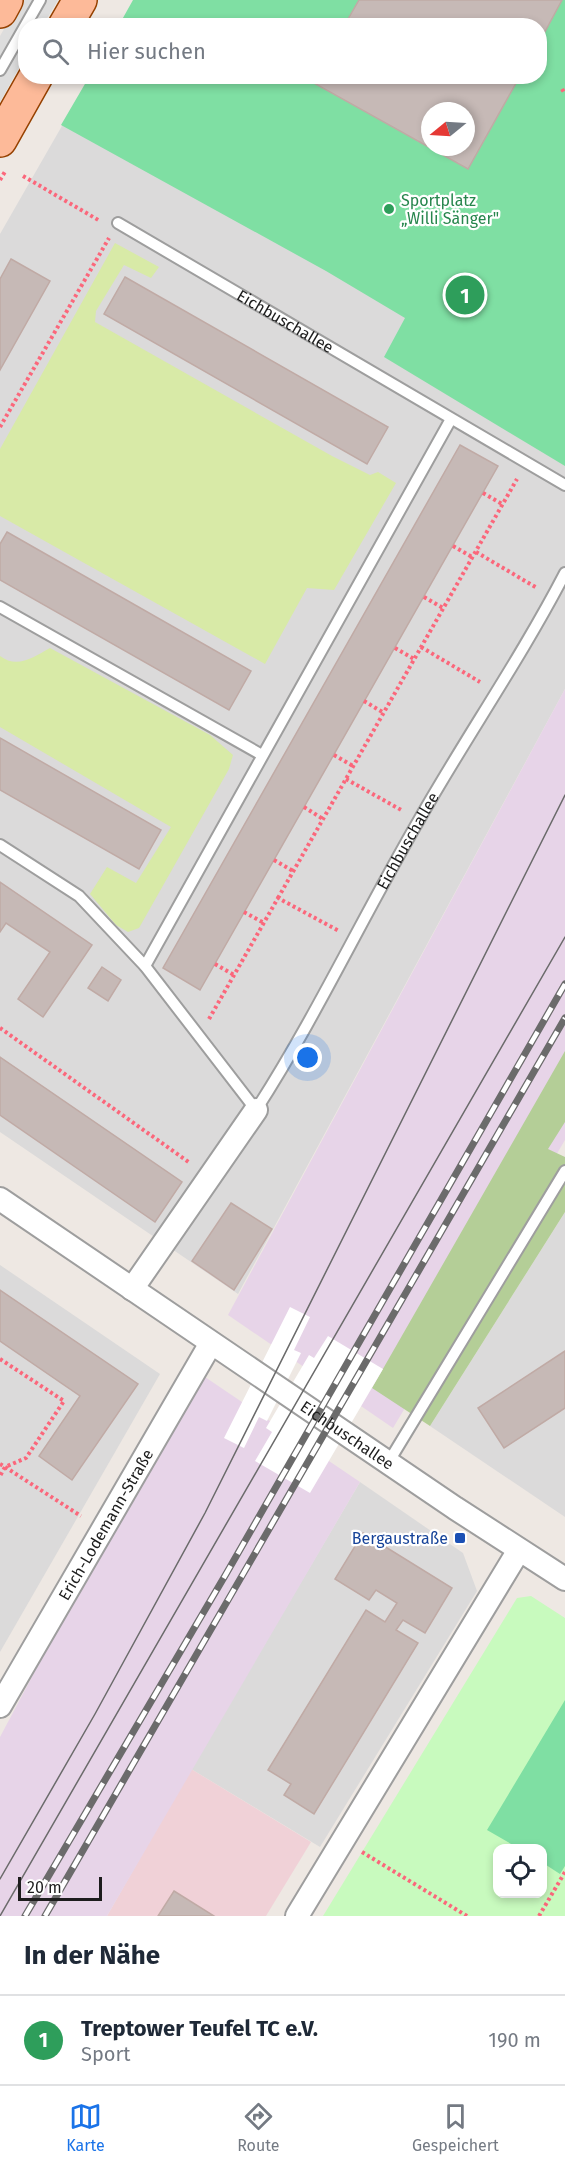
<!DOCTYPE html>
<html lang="de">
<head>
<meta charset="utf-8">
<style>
  :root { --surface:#fff; --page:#f2f2f3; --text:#1f2937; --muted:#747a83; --line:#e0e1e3; --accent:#1a73e8 }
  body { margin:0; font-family:"Fira Sans",sans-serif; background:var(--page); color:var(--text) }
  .controls { position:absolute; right:18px; bottom:18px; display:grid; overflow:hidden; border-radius:12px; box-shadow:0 3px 9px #0003 }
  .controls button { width:54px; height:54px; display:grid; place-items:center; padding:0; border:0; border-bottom:2px solid var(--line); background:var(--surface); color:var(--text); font:30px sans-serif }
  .compass { position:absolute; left:421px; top:102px; width:54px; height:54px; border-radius:50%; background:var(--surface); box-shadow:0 3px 9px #0003; rotate:252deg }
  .scale { position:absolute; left:18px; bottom:15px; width:84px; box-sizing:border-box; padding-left:6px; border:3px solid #1d1d1d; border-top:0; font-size:16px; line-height:21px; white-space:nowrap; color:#1d1d1d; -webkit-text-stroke:4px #fff; paint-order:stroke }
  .you { position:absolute; left:308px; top:1058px; width:21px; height:21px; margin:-15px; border:4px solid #fff; border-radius:50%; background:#1a73e8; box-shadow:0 0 0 9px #1a73e833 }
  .badge { display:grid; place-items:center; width:39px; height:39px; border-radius:50%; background:var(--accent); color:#fff; font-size:20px; font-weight:700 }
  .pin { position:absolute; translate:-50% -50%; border:3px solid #fff; box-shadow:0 2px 6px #0006 }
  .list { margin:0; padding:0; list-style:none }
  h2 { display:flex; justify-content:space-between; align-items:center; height:78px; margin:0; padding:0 24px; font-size:26px }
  h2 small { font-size:20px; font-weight:400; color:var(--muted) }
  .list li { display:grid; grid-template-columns:39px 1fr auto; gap:18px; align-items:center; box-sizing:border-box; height:90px; padding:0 24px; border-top:2px solid var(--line) }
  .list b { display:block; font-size:22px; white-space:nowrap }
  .list p { margin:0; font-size:20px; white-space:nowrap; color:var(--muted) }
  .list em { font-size:20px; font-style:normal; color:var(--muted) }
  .icon { flex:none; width:33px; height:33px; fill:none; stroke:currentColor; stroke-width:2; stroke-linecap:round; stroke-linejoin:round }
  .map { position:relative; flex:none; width:565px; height:1916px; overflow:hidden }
  .search { position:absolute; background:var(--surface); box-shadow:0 3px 9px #0003; left:18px; right:18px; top:18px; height:66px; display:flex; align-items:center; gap:15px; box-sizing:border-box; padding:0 21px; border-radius:24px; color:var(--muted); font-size:22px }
  .sheet { height:168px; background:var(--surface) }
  nav { display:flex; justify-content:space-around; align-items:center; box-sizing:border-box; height:84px; border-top:2px solid var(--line); background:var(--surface); font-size:16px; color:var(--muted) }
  nav a { display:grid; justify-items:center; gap:3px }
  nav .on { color:var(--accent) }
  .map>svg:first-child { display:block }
</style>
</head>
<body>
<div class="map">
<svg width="565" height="1916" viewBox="0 0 565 1916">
  <rect width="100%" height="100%" fill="#eee8e3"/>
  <g fill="#dbdada" fill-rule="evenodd">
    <path d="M 565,0 L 565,689 L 238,1294 L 0,1132 L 0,234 L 90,77 L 540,76 ZM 430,111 L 466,111 L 466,147 L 430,147 Z"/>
    <path d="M 565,1212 L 565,1517 L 430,1426 Z"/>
    <path d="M 0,1265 L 160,1374 L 0,1652 Z"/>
    <path d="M 360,1482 L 463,1553 L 477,1591 L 320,1847 L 191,1769 Z"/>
  </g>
  <path fill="#f0d1d7" d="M 191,1769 L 311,1842 L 266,1916 L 107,1916 Z"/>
  <g fill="#e7d4e8">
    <path d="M 565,689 L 565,1140 L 393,1428 L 228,1315 Z"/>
    <path d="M 205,1377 L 360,1482 L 107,1916 L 0,1916 L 0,1737 L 42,1658 Z"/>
  </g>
  <g fill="#d8eaa7">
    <path d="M 115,243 L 159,267 L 151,278 L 124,265 L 96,311 L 95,322 L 332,456 L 370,475 L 378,472 L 396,483 L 334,590 L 307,588 L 265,664 L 0,516 L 0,449 Z"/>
    <path d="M 50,648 L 210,735 L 233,755 L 229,769 L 139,928 L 128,932 L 116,925 L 90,894 L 107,867 L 136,883 L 171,827 L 0,727 L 0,656 C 17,669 34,657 50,648 Z"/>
  </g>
  <path fill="#b4ce97" d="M 565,1051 L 565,1122 L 548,1149 L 565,1157 L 565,1212 L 430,1426 L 372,1388 Z"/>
  <path fill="#c8fabe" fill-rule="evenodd" d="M 531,1596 L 565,1618 L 565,1916 L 323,1916 L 517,1598 ZM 498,1848 L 542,1848 L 542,1894 L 498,1894 Z"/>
  <g fill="#7fdfa3" fill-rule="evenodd">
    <path d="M 133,0 L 565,0 L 565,466 L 384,357 L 405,318 L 326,271 L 61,125 L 89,77 L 540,76 L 540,26 L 119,25 ZM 430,111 L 466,111 L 466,147 L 430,147 Z"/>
    <path d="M 565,1700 L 565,1866 L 560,1874 L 543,1863 L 542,1848 L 518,1848 L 487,1830 Z"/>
  </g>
  <path fill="#ddd" d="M 21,0 L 58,0 L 43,25 L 26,26 L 25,57 L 0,102 L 0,36 Z"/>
  <g fill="#fff">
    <path d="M 290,1307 L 310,1317 L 294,1350 L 301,1353 L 267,1421 L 259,1417 L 244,1448 L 224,1438 Z"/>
    <path d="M 328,1336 L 383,1369 L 310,1493 L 255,1461 L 272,1432 L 266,1428 L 309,1355 L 314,1358 Z"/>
  </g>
  <g fill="#c6b9b6" stroke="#c0aaa5" stroke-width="1.5" fill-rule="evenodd">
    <path d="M 359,0 L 562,0 L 540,41 L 540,26 L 344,26 Z"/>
    <path d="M 315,76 L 520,76 L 468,169 L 312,82 ZM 430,111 L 466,111 L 466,147 L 430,147 Z"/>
    <path d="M 11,259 L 50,281 L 0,370 L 0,279 Z"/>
    <path d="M 125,277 L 388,427 L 367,464 L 104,314 Z"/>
    <path d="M 460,445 L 498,466 L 200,990 L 163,968 Z"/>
    <path d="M 7,532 L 251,671 L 229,710 L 0,580 L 0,544 Z"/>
    <path d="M 0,738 L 161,830 L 139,869 L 0,790 Z"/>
    <path d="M 0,882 L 92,945 L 43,1017 L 18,999 L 50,952 L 6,923 L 0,932 Z"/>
    <path d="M 102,967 L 121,980 L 108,1001 L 88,988 Z"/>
    <path d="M 0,1057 L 182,1182 L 155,1222 L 0,1115 Z"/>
    <path d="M 231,1203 L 272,1229 L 234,1290 L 192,1261 Z"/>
    <path d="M 0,1290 L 138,1384 L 72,1480 L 39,1456 L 80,1396 L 0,1341 Z"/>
    <path d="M 565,1351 L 565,1408 L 504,1448 L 478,1408 Z"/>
    <path d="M 363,1533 L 452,1588 L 425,1633 L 403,1620 L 396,1630 L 418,1643 L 314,1814 L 284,1795 L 291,1784 L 268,1770 L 366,1610 L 385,1622 L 397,1603 L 376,1590 L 369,1600 L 335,1579 Z"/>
    <path d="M 174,1891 L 214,1916 L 158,1916 Z"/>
  </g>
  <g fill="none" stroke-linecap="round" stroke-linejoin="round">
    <g stroke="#9e9e9e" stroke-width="14">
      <g id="lane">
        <path d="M 0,70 L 40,0"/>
        <path id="s1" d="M 118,223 L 565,485"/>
        <path d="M 0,607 L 262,755"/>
        <path id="s2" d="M 0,845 L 79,896 L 145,966 L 256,1110 C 316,1017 363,916 419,820 C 466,737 521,658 565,573"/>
        <path d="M 145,966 L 451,419"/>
        <path d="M 388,1463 L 565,1171"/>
      </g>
    </g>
    <g stroke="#9e9e9e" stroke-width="26">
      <g id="street">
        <path id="s3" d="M 0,1199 L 455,1508 L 565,1579"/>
        <path d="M 132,1289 L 256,1110"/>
        <path id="s4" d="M 0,1706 L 211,1343"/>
        <path d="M 297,1916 L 519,1550"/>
      </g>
    </g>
    <g stroke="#964100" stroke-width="36">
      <g id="primary">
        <path d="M 0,11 L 6,0"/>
        <path d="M 65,26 L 80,0"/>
        <path d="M 0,140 L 36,76"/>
      </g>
    </g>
    <g stroke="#fb677b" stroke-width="4" stroke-dasharray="3 3" stroke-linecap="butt">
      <path d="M 562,89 L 565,94"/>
      <path d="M 23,176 L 100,221"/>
      <path d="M 0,180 L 6,170"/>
      <path d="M 0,427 L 109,238"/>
      <path d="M 483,493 L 502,504"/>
      <path d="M 453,546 L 472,557"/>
      <path d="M 476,552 L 537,588"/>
      <path d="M 424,597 L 443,608"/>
      <path d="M 421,647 L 480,682"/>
      <path d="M 395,648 L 414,659"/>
      <path d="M 364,701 L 384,713"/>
      <path d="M 334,755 L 353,766"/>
      <path d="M 346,779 L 403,811"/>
      <path d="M 304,807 L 323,819"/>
      <path d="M 274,860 L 293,871"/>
      <path d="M 278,898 L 517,479"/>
      <path d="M 244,912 L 264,923"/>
      <path d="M 215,964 L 234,975"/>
      <path d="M 209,1019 L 278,898 L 339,931"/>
      <path d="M 0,1028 L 190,1163"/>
      <path d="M 0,1359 L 64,1401 L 26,1458 L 5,1467 L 81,1516"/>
      <path d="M 0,1464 L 5,1467 L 0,1476"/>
      <path d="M 362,1852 L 467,1916"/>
      <path d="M 539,1916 L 565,1872"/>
    </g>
    <use href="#lane" stroke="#fff" stroke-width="10"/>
    <use href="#street" stroke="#fff" stroke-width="22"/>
    <use href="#primary" stroke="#fdba99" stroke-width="33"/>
    <g stroke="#6b6b6b" stroke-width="1.5">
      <path d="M 0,1879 L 95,1714 L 205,1513 L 565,795"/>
      <path d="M 0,1916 L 565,937"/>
    </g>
    <g stroke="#6b6b6b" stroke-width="7">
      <g id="rail">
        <path d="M 25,1916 L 226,1574 L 565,984"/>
        <path d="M 45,1916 L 565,1018"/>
      </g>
    </g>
    <use href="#rail" stroke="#fff" stroke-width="4.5" stroke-dasharray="14" stroke-linecap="butt"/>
  </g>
  <circle fill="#2e9e5b" stroke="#fff" stroke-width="2" cx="389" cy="209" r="6"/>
  <rect fill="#1a4fb4" stroke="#fff" stroke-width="2" x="454" y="1532" width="12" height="12" rx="3"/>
  <g text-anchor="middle" stroke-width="4.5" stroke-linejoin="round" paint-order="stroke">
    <g font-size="16" fill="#27864d" stroke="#fff" text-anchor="start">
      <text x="401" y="206">Sportplatz<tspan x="401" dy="18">„Willi Sänger"</tspan></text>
    </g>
    <g font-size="16" fill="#1d1d1d" stroke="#fff">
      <text dy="6" stroke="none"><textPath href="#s1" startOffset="194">Eichbuschallee</textPath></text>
      <text dy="6" stroke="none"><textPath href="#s2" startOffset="681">Eichbuschallee</textPath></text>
      <text dy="6" stroke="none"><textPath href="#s3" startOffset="420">Eichbuschallee</textPath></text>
      <text dy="6" stroke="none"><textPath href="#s4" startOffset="210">Erich-Lodemann-Straße</textPath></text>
    </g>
    <g font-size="16" fill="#164399" stroke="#fff" text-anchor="end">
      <text x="448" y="1544">Bergaustraße</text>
    </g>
  </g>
</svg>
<div class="controls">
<button><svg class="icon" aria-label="locate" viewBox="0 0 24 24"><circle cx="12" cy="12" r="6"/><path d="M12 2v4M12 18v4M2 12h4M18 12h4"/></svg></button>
</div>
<svg class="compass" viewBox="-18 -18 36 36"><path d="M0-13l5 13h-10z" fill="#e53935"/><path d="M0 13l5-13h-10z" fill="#747a83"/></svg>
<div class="scale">20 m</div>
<div class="you"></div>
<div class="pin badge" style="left:465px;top:295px;background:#2e9e5b">1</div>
<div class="search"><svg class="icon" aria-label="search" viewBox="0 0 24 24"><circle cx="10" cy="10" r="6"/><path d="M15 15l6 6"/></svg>Hier suchen</div>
</div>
<section class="sheet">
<h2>In der Nähe<small></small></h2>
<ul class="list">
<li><span class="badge" style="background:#2e9e5b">1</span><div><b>Treptower Teufel TC e.V.</b><p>Sport</p></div><em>190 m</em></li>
</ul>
</section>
<nav>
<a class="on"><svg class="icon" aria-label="map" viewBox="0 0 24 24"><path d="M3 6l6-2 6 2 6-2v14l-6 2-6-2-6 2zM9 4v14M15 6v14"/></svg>Karte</a>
<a><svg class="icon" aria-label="directions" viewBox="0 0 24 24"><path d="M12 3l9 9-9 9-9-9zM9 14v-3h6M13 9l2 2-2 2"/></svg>Route</a>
<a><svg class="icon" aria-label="saved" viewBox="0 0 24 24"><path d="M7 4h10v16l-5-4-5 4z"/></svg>Gespeichert</a>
</nav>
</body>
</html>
